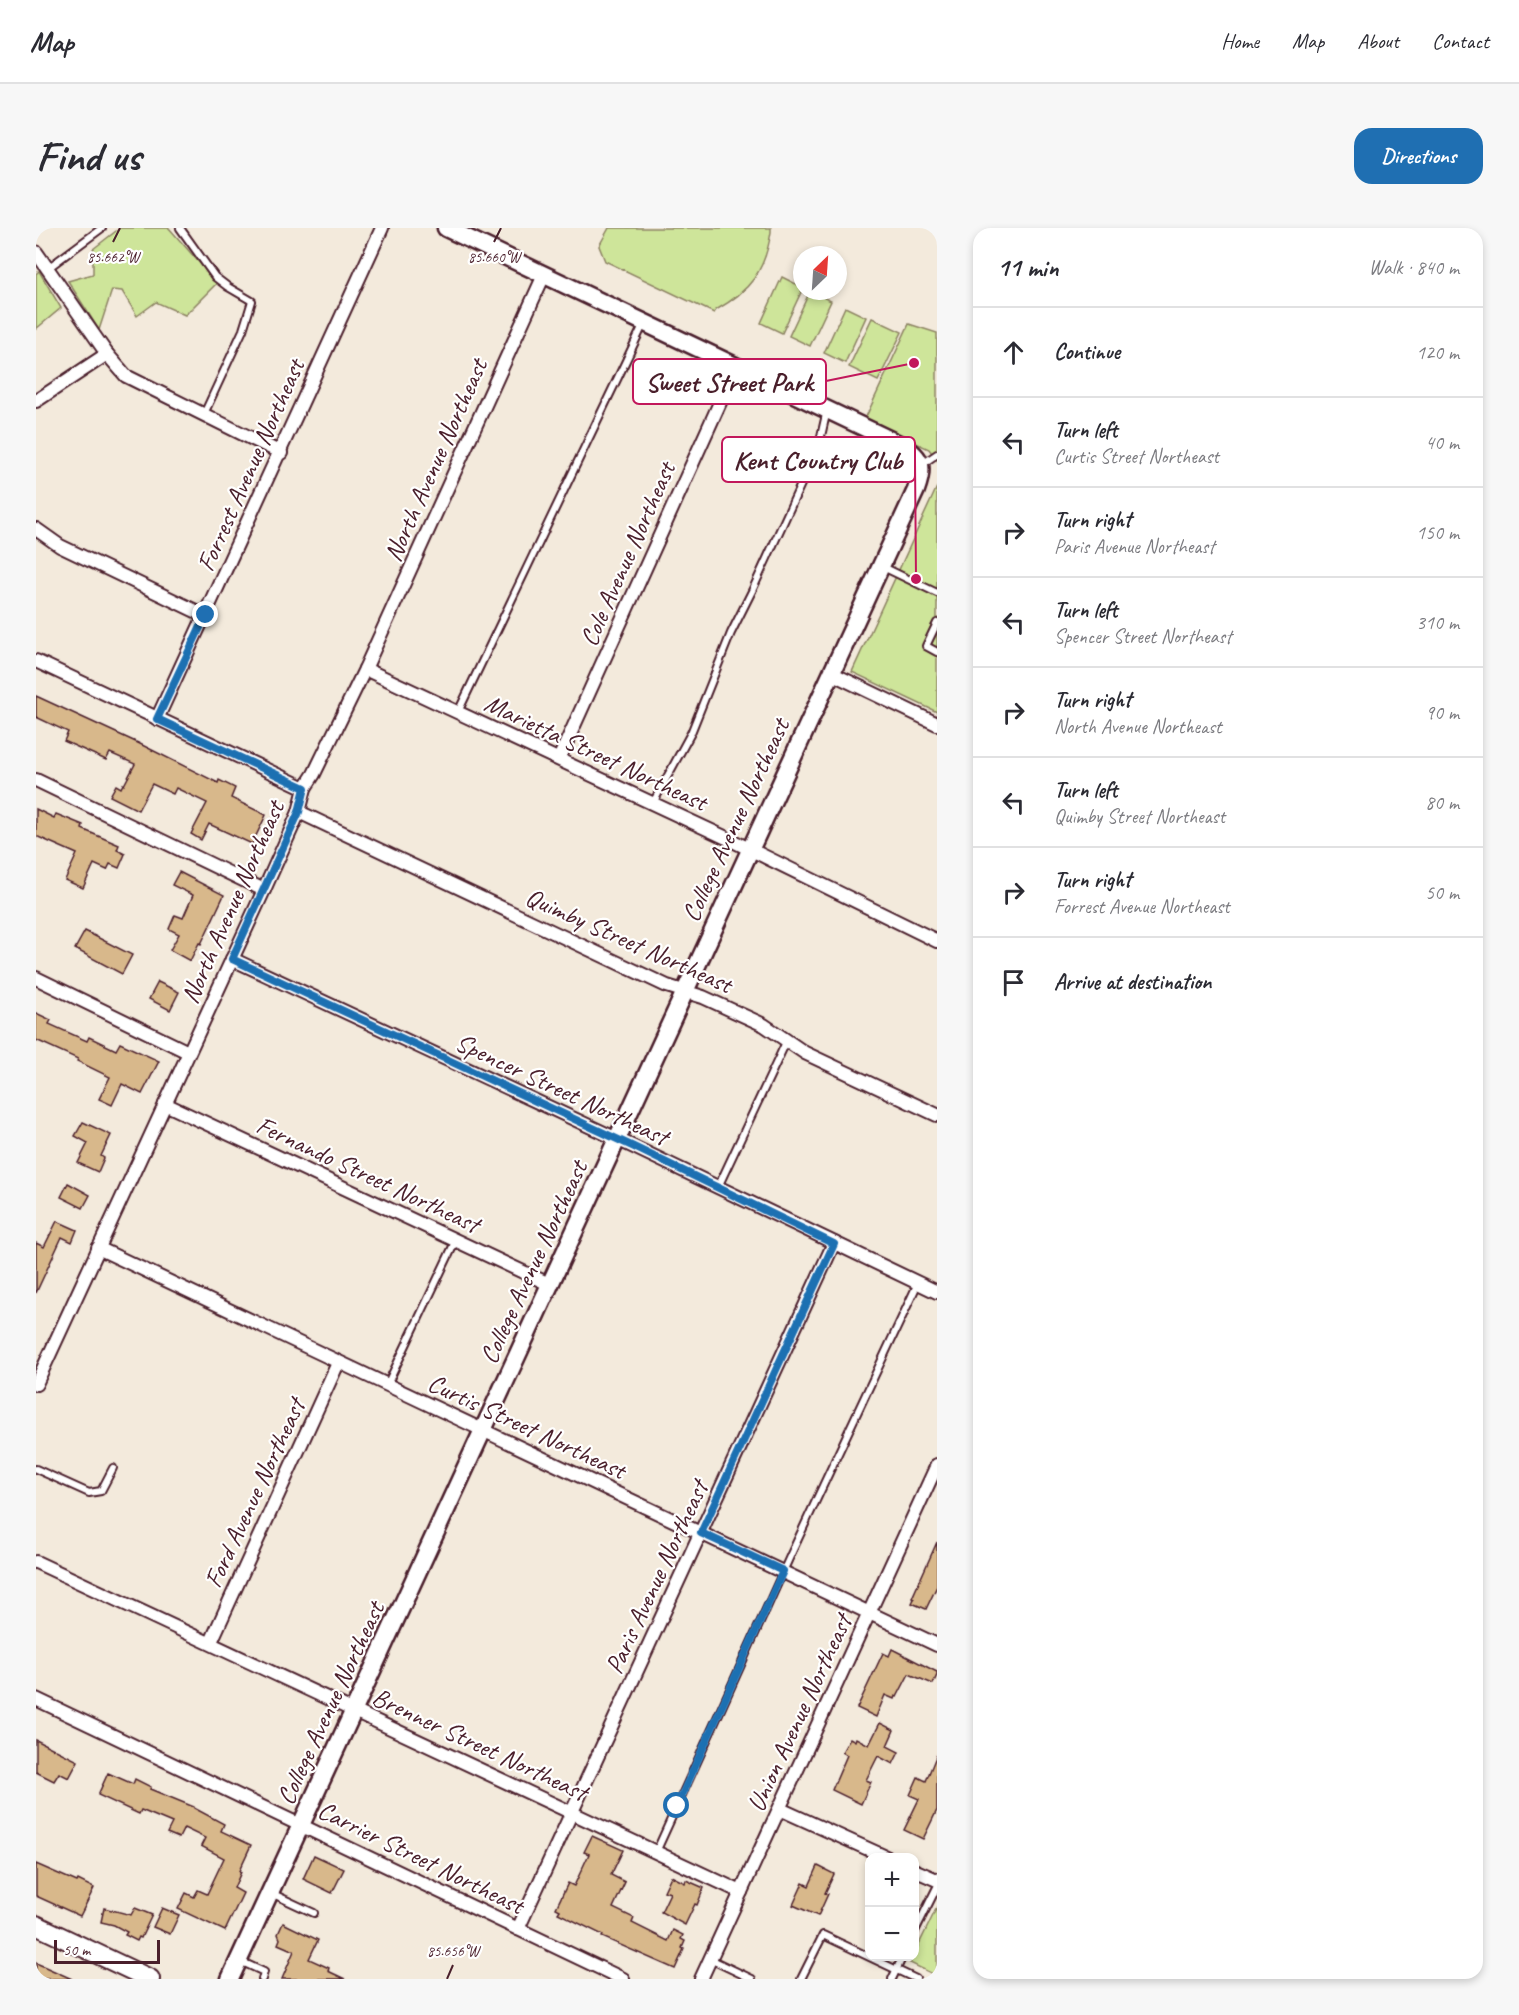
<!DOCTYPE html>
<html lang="en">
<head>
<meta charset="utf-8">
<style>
  :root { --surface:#fff; --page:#f7f7f7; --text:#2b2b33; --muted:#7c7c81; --line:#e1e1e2; --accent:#1f6fb2 }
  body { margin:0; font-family:Caveat,sans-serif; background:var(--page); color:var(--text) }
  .controls { position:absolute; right:18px; bottom:18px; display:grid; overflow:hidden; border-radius:12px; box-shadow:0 3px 9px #0003 }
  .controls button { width:54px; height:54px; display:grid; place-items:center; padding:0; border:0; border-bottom:2px solid var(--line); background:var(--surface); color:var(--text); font:30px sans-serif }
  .compass { position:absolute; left:757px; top:18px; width:54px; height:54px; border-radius:50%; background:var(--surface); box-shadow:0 3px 9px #0003; rotate:25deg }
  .scale { position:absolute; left:18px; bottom:15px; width:106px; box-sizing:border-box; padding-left:6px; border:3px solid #4a1f2b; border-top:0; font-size:16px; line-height:21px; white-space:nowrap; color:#4a1f2b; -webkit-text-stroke:4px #fff; paint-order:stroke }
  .stop { position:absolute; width:18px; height:18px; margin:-14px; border:4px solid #1f6fb2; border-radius:50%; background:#fff }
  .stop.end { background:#1f6fb2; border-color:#fff; box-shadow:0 2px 6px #0008 }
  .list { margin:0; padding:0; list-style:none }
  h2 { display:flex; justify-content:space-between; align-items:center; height:78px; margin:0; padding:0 24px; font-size:26px }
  h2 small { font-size:20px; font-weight:400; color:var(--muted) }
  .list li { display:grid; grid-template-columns:39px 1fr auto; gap:18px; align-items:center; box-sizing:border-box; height:90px; padding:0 24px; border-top:2px solid var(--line) }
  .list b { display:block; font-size:22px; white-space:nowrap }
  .list p { margin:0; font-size:20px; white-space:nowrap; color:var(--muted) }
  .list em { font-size:20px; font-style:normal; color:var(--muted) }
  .icon { flex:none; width:33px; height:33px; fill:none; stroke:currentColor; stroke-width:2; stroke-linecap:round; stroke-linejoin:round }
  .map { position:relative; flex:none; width:901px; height:1751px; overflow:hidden; border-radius:18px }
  header { display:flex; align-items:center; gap:36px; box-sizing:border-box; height:84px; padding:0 30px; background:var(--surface); border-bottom:2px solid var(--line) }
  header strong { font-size:28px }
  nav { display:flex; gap:33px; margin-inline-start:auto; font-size:21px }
  .intro { display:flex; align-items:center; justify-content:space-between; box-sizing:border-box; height:144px; padding:0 36px }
  h1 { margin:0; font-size:42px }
  .button { padding:15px 27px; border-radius:18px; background:var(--accent); color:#fff; font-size:21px; font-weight:700 }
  main { display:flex; gap:36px; padding:0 36px }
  aside { flex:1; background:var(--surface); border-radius:18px; box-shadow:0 3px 9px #0003 }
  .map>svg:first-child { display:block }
</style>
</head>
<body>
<header>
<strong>Map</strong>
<nav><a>Home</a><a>Map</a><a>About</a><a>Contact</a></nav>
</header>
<div class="intro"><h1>Find us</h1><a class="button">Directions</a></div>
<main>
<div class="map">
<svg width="901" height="1751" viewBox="0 0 901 1751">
  <rect width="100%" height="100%" fill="#f3eadc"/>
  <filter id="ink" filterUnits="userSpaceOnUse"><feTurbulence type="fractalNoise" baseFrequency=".0167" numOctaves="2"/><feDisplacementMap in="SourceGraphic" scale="12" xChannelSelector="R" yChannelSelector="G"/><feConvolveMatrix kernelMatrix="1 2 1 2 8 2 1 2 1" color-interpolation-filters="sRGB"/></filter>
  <g filter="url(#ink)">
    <g fill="#cee59a" stroke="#8c8262" stroke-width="1.5">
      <path d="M 84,0 L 133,0 L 181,55 L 149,87 L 120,74 L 101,88 L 86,63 L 76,62 L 63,102 L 32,53 L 57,46 L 57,21 Z"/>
      <path d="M 573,0 L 735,0 L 735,4 C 729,43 714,63 680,82 L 678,85 L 569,33 L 563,18 Z"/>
      <path d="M 3,43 L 25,80 L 0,101 L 0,46 Z"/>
      <path d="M 746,49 L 766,59 L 766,62 L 746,105 L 725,95 Z"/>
      <path d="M 774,63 L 795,73 L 774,118 L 753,108 Z"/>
      <path d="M 809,79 L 830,89 L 809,135 L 788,125 Z"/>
      <path d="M 836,90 L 866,104 L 842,153 L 813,139 Z"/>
      <path d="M 873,96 L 901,105 L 901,232 L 893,221 L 829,191 Z"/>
      <path d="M 901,259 L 901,484 L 816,444 Z"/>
      <path d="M 901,1679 L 901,1748 L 874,1735 Z"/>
    </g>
    <g fill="#d8b88b" stroke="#4a1f2b" stroke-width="1.5">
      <path d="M 0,468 L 102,515 L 182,555 L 183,552 L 199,560 L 195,570 L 230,587 L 216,616 L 173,596 L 165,612 L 155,606 L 171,575 L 140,560 L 137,566 L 116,556 L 102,582 L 74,568 L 80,557 L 85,560 L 87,556 L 88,557 L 99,536 L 74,525 L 70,532 L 28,513 L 32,504 L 0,489 Z"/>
      <path d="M 0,581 L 18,590 L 20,586 L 47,597 L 46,601 L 83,617 L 81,622 L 89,626 L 83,640 L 74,636 L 71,642 L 58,636 L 47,660 L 29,652 L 41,626 L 0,608 Z"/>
      <path d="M 143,644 L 188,667 L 165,716 L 163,715 L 154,733 L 134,722 L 143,706 L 133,701 L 139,687 L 147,690 L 157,667 L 136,657 Z"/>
      <path d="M 49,703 L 96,727 L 86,746 L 39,721 Z"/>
      <path d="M 122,754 L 143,764 L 134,782 L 113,771 Z"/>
      <path d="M 0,785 L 15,792 L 13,796 L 51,813 L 53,809 L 80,822 L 84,815 L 123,833 L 106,866 L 86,856 L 76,877 L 63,871 L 74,849 L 41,833 L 42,831 L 0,812 Z"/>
      <path d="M 47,894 L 75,907 L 65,928 L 68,930 L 62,944 L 42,935 L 52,915 L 39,908 Z"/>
      <path d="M 32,955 L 54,967 L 47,980 L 25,969 Z"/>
      <path d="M 21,993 L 41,1002 L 36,1014 L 26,1009 L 0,1065 L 0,1015 L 8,1019 Z"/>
      <path d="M 901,1314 L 901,1358 L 890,1381 L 876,1375 L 878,1371 L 876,1370 Z"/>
      <path d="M 856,1421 L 901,1444 L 901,1447 L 897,1456 L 873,1446 L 861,1469 L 859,1468 L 858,1471 L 849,1467 L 840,1489 L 821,1480 L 847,1425 L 853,1428 Z"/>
      <path d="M 844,1495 L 858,1502 L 851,1518 L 863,1524 L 857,1536 L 842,1528 L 830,1552 L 835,1554 L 825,1576 L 796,1562 L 811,1527 L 806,1524 L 814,1510 L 819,1513 L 820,1510 L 833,1517 Z"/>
      <path d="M 0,1512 L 42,1533 L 33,1550 L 23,1545 L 18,1553 L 0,1544 Z"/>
      <path d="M 901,1526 L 901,1582 L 887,1611 L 868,1602 L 883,1571 L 874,1567 L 882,1549 L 890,1553 Z"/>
      <path d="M 72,1545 L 97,1556 L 99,1551 L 115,1559 L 114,1561 L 158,1579 L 158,1580 L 188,1596 L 185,1603 L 215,1617 L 203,1643 L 205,1644 L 198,1660 L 207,1665 L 189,1703 L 142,1681 L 150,1665 L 158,1669 L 162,1662 L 171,1666 L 188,1630 L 165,1618 L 169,1610 L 148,1600 L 143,1610 L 131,1605 L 136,1595 L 105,1582 L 103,1586 L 62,1567 Z"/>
      <path d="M 556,1608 L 587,1622 L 575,1647 L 589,1654 L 577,1680 L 598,1690 L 596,1695 L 632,1713 L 637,1702 L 647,1707 L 645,1711 L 649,1713 L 646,1720 L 648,1721 L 639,1741 L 566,1709 L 567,1707 L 522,1685 L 524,1682 L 520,1680 L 532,1655 L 538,1658 L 553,1626 L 548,1624 Z"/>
      <path d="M 278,1627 L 308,1641 L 296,1665 L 267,1651 Z"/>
      <path d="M 0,1636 L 41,1654 L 42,1652 L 58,1660 L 44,1688 L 0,1668 Z"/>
      <path d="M 782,1638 L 798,1646 L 789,1665 L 792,1666 L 782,1688 L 757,1677 L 767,1655 L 773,1658 Z"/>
      <path d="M 635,1648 L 649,1655 L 650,1652 L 668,1660 L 661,1677 L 659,1676 L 649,1697 L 625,1684 L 634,1665 L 628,1663 Z"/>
      <path d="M 68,1680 L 95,1687 L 99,1680 L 116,1687 L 105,1710 L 103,1709 L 101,1713 L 89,1707 L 91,1704 L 78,1697 L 65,1694 Z"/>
      <path d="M 126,1680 L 143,1687 L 134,1706 L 117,1699 Z"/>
      <path d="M 247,1695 L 282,1712 L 273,1731 L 293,1740 L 292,1743 L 309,1751 L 246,1751 L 258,1723 L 242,1716 L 244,1711 L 242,1706 Z"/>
      <path d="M 0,1735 L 7,1738 L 36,1751 L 0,1751 Z"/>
    </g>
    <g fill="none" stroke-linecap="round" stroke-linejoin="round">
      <g stroke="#4a1f2b" stroke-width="10">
        <g id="service">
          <path d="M 144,0 L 179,49 L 192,59 L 216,73 L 207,102 L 168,186"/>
          <path d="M 12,40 L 66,0"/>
          <path d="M 885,237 L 901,226"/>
          <path d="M 845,338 L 901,365"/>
          <path d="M 901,395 L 890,418 L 901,424"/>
          <path d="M 422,484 L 608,95"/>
          <path d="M 617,575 L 655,505 L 695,405 L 716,363 L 783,217 L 791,182"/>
          <path d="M 682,959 L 751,812"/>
          <path d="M 351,1157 L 420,1012"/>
          <path d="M 0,1241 L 53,1265 L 65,1263 L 77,1240"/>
          <path d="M 620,1624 C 665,1525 711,1425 755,1326 L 882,1055"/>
          <path d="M 235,1665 L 278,1685"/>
          <path d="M 878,1705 L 901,1659"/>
          <path d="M 674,1731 L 716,1751"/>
          <path d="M 204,1733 L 228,1744 L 226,1751"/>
          <path d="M 765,1751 L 787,1707 L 880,1751"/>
          <path d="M 856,1751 L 867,1728"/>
        </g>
      </g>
      <g stroke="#4a1f2b" stroke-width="16">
        <g id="minor">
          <path d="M 0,24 L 71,126 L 90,148 L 245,225"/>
          <path d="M 0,173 L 71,126"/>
          <path d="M 0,301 L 24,318 L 170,388"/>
          <path d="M 0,433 L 269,560"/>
          <path d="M 329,441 L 697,613 L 901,713"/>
          <path d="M 795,445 L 901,496"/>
          <path d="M 121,491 L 346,0"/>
          <path d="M 523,531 L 700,139"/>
          <path d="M 0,552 L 228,662"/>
          <path d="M 263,584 L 631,758 L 667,769 L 728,797 L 769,825 L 901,887"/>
          <path d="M 196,731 L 598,919 L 901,1064"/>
          <path d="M 0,750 L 152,824"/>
          <path d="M 129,876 L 515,1057"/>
          <path d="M 62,1020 L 901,1417"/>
          <path d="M 0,1156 L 228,662 L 263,584 L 269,560 L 278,546 L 329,441 L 508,47"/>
          <path d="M 0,1334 L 705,1664"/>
          <path d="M 175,1414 L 302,1135"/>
          <path d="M 0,1471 L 587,1751"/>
          <path d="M 744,1581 L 852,1630"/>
          <path d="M 878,1642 L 901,1652"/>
          <path d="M 482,1701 L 798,1015"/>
          <path d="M 665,1751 L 901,1237"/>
        </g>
      </g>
      <g stroke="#4a1f2b" stroke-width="21">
        <path id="tertiary" d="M 194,1751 L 880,262 C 888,240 887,229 865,217 L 410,0"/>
      </g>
      <g stroke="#4a1f2b" stroke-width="22">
        <path id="secondary" d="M 0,1697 L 114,1751"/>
      </g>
      <use href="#service" stroke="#fff" stroke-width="6"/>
      <use href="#minor" stroke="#fff" stroke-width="12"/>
      <use href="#tertiary" stroke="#fff" stroke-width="16"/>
      <use href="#secondary" stroke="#fff" stroke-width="18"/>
    </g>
  </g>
  <g fill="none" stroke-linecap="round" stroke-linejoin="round" filter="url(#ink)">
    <path stroke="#1f6fb2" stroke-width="8" d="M 170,387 L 121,491 L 269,560 L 263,584 L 196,731 L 598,919 L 798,1016 L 665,1305 L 747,1343 L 641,1578"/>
  </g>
  <path fill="none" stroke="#4a1f2b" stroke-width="2" d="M 77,14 L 84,0M 458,14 L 465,0M 411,1751 L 417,1737"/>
  <g text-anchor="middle" stroke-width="4.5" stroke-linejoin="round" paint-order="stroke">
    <g font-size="26" fill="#4a1f2b" stroke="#fff">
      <text transform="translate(399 232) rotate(-66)" y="9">North Avenue Northeast</text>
      <text transform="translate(214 237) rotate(-66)" y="9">Forrest Avenue Northeast</text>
      <text transform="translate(591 326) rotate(-66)" y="9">Cole Avenue Northeast</text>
      <text transform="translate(560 524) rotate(25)" y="9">Marietta Street Northeast</text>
      <text transform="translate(699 592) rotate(-65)" y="9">College Avenue Northeast</text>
      <text transform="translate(196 674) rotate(-66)" y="9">North Avenue Northeast</text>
      <text transform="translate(593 712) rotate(24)" y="9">Quimby Street Northeast</text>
      <text transform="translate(526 861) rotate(25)" y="9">Spencer Street Northeast</text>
      <text transform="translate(332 946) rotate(25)" y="9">Fernando Street Northeast</text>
      <text transform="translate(497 1034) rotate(-65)" y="9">College Avenue Northeast</text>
      <text transform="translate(491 1198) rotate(25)" y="9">Curtis Street Northeast</text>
      <text transform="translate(218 1265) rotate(-65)" y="9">Ford Avenue Northeast</text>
      <text transform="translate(620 1349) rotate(-65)" y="9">Paris Avenue Northeast</text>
      <text transform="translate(294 1475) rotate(-65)" y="9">College Avenue Northeast</text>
      <text transform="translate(763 1485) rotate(-65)" y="9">Union Avenue Northeast</text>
      <text transform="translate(444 1516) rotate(25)" y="9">Brenner Street Northeast</text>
      <text transform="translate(385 1629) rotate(26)" y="9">Carrier Street Northeast</text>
    </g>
  </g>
  <g font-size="15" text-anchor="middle" fill="#4a1f2b" stroke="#fff" stroke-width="4.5" stroke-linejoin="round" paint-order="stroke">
    <text x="77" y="34">85.662°W</text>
    <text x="458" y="34">85.660°W</text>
    <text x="417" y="1728">85.656°W</text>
  </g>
  <path fill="none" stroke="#c2185b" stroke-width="2" d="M878 135L790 153M880 351L879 232"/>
  <g fill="#c2185b" stroke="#fff" stroke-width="2">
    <circle cx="878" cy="135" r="6"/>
    <circle cx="880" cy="351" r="6"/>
  </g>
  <g fill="#fff" stroke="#c2185b" stroke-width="2">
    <rect x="597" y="131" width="193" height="45" rx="6"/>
    <rect x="686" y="209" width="193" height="45" rx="6"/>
  </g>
  <g font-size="27" text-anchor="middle" font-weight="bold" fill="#4a1f2b">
    <text x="693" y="163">Sweet Street Park</text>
    <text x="782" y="241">Kent Country Club</text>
  </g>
</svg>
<div class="controls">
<button>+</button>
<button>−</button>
</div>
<svg class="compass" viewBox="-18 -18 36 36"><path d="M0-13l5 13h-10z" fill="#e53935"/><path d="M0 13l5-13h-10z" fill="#7c7c81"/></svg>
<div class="scale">50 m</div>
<div class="stop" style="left:641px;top:1578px"></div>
<div class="stop end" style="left:170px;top:387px"></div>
</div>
<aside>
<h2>11 min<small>Walk · 840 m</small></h2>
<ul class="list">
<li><svg class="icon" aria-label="ahead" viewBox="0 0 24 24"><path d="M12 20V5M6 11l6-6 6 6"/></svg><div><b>Continue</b></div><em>120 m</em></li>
<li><svg class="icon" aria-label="left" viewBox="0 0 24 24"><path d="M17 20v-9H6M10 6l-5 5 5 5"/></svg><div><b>Turn left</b><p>Curtis Street Northeast</p></div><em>40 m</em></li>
<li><svg class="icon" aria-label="right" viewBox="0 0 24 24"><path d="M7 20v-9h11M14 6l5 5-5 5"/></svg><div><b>Turn right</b><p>Paris Avenue Northeast</p></div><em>150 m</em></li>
<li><svg class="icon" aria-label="left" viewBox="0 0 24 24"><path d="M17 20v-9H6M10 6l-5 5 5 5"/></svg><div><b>Turn left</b><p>Spencer Street Northeast</p></div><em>310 m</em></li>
<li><svg class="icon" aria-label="right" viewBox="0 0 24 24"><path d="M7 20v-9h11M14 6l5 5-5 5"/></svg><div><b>Turn right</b><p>North Avenue Northeast</p></div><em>90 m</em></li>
<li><svg class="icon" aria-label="left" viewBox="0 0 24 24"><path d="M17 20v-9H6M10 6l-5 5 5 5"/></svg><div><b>Turn left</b><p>Quimby Street Northeast</p></div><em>80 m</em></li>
<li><svg class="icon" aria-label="right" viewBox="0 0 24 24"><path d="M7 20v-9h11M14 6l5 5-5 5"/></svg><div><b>Turn right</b><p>Forrest Avenue Northeast</p></div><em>50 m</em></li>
<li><svg class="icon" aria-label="arrive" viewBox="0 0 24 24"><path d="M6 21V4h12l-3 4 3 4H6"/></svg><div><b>Arrive at destination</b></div></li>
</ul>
</aside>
</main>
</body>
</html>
